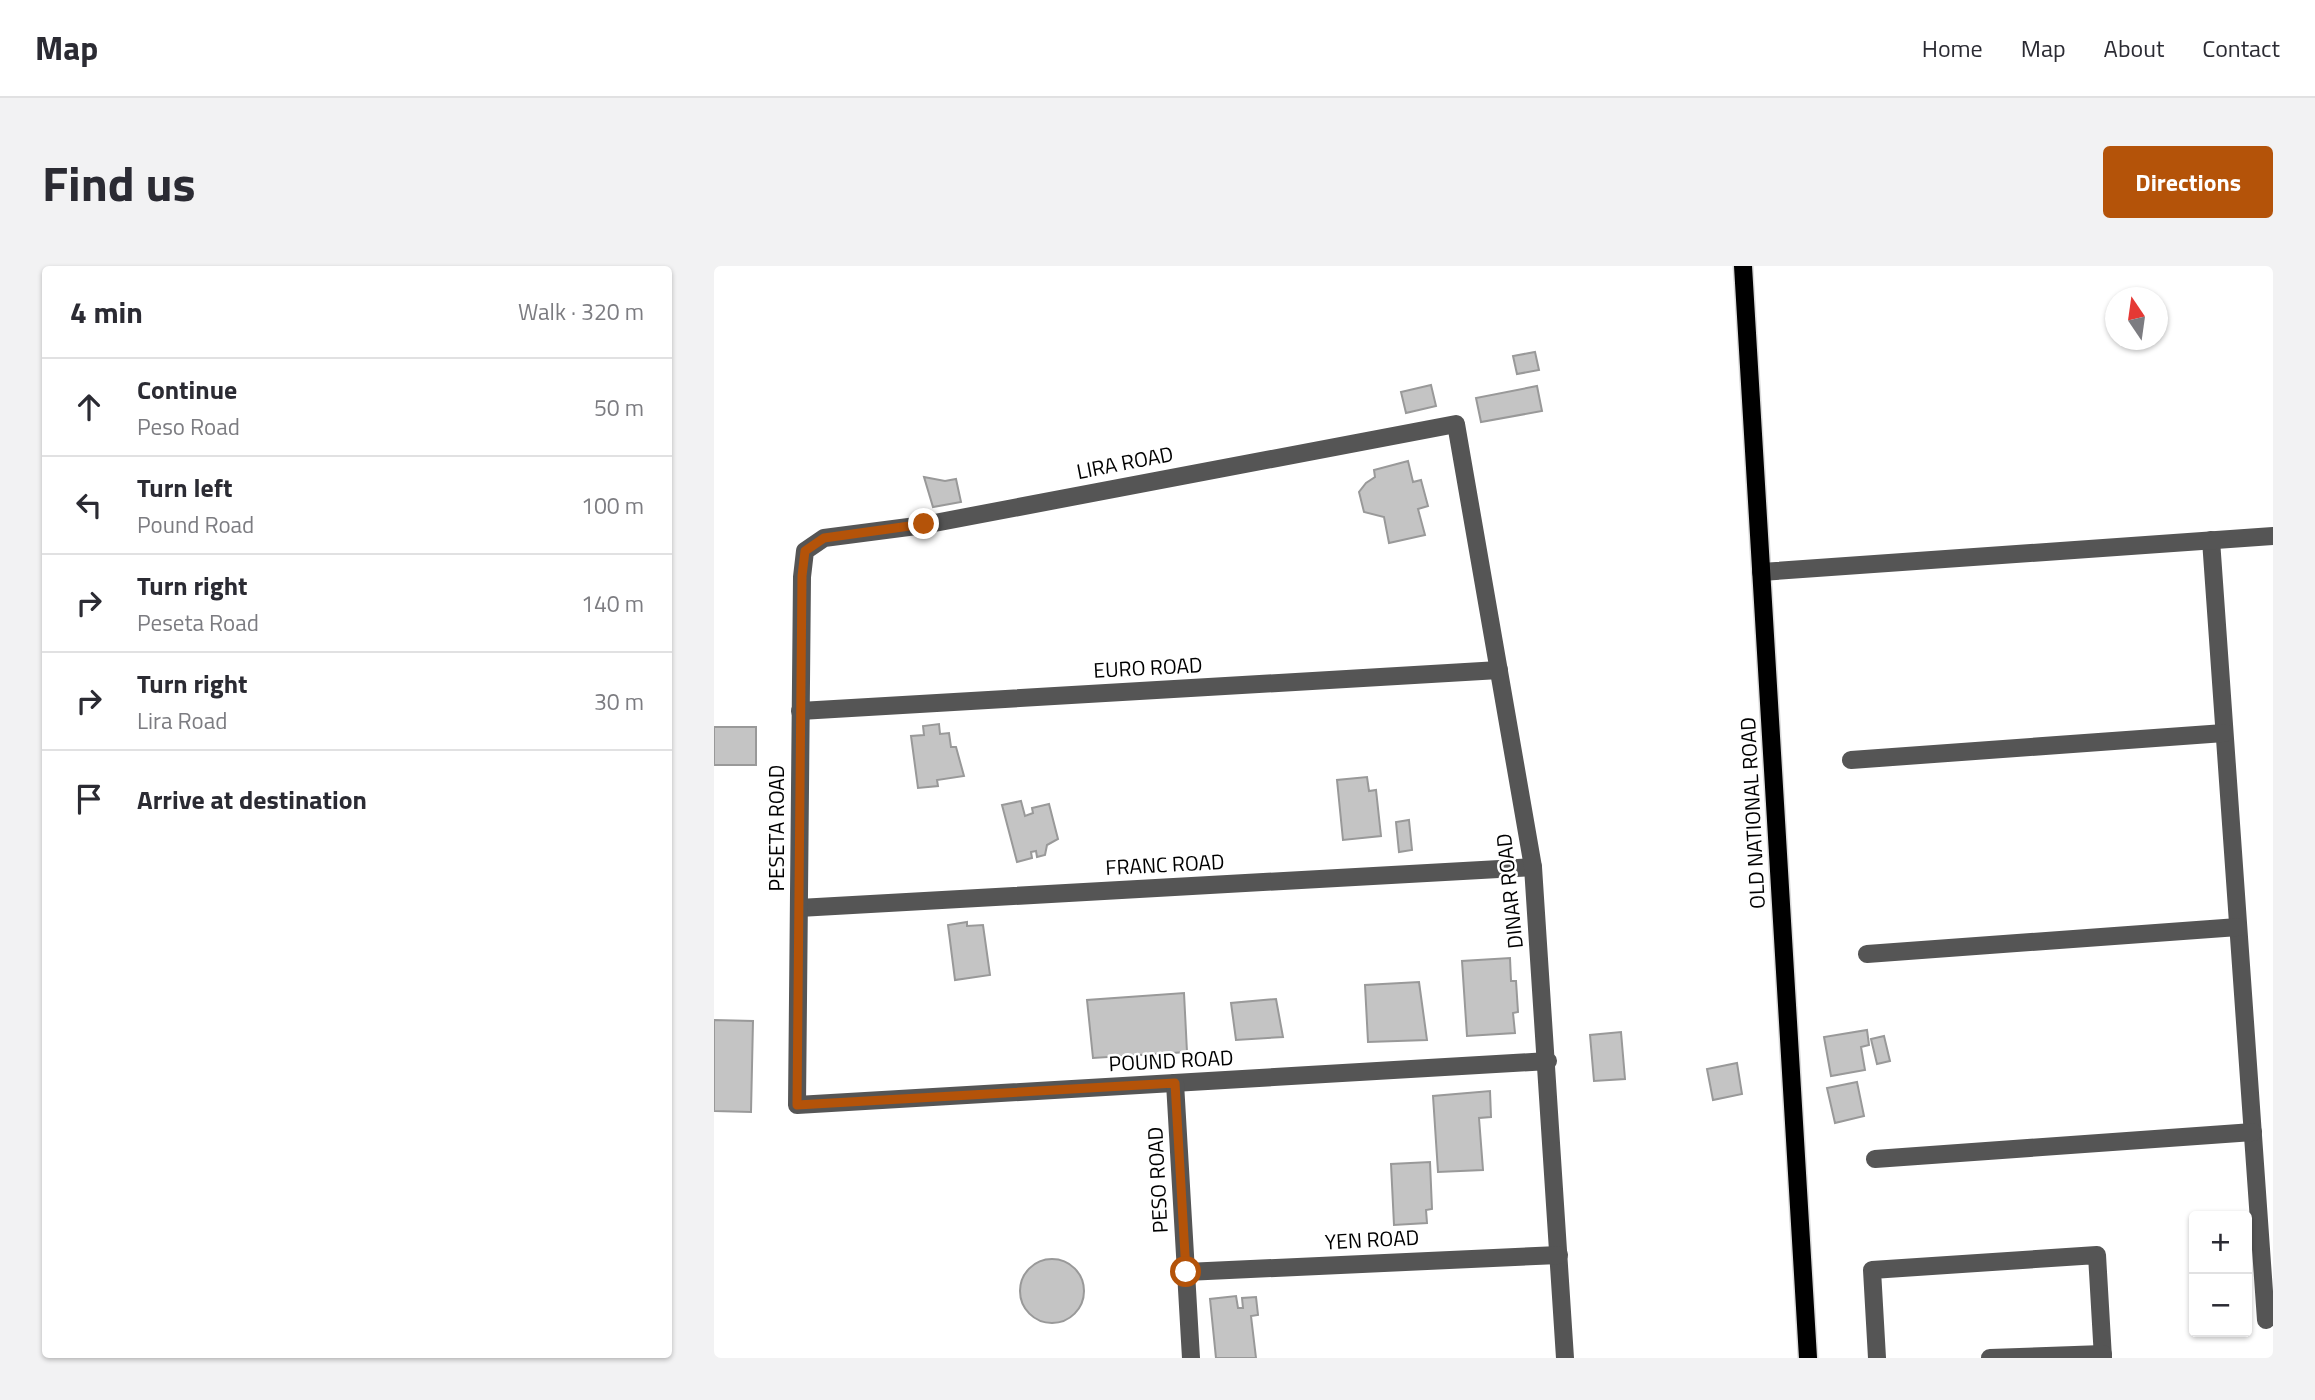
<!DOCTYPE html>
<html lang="en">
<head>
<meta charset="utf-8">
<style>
  :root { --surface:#fff; --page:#f2f2f3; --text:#2b2b33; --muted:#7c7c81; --line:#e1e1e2; --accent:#b45309 }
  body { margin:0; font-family:"Titillium Web",sans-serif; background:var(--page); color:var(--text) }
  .controls { position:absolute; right:21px; bottom:21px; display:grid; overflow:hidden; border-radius:7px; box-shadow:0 2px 5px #0004 }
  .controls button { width:63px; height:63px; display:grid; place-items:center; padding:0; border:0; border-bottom:2px solid var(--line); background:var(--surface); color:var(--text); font:35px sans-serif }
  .compass { position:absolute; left:1391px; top:21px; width:63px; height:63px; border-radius:50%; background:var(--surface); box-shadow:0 2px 5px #0004; rotate:347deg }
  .stop { position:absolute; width:21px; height:21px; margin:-16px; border:5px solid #b45309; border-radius:50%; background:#fff }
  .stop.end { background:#b45309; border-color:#fff; box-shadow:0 2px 7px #0008 }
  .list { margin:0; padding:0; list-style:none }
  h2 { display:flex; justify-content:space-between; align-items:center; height:91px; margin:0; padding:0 28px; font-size:30px }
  h2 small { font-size:23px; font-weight:400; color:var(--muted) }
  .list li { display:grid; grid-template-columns:46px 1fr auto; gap:21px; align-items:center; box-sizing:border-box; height:98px; padding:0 28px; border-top:2px solid var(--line) }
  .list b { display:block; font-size:26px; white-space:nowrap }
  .list p { margin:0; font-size:23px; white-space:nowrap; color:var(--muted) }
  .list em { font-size:23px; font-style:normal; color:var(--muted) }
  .icon { flex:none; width:38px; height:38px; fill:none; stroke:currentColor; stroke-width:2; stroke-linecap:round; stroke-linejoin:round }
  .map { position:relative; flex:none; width:1559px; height:1092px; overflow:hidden; border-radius:7px }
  header { display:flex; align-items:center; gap:42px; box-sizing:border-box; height:98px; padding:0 35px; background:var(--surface); border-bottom:2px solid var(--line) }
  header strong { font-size:33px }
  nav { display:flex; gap:38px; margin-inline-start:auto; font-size:24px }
  .intro { display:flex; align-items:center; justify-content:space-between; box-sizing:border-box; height:168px; padding:0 42px }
  h1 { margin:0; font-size:49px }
  .button { padding:18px 32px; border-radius:7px; background:var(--accent); color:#fff; font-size:24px; font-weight:700 }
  main { display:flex; gap:42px; padding:0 42px }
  aside { flex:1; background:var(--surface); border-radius:7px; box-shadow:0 2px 5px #0004 }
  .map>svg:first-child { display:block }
</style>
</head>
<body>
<header>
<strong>Map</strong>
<nav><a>Home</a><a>Map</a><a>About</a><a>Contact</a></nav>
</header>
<div class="intro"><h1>Find us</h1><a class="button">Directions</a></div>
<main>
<aside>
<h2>4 min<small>Walk · 320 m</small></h2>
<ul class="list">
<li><svg class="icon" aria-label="ahead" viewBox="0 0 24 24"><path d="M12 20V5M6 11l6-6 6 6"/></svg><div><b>Continue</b><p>Peso Road</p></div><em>50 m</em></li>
<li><svg class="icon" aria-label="left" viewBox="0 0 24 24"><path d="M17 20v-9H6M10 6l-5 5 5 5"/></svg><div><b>Turn left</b><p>Pound Road</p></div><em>100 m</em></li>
<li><svg class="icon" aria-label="right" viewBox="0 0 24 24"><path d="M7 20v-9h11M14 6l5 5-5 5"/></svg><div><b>Turn right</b><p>Peseta Road</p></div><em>140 m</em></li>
<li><svg class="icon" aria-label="right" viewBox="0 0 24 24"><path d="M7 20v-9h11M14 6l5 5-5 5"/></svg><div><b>Turn right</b><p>Lira Road</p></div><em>30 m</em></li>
<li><svg class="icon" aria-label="arrive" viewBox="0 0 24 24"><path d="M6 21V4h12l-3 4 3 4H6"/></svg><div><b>Arrive at destination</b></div></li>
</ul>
</aside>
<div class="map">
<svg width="1559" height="1092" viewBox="0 0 1559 1092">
  <rect width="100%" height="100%" fill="#fff"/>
  <g fill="#c4c4c4" stroke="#999" stroke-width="2">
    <path d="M 821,86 L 825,104 L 803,108 L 799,90 Z"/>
    <path d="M 717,119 L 722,140 L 692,147 L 687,126 Z"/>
    <path d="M 823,120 L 828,145 L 767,156 L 762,132 Z"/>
    <path d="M 694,195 L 699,216 L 707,214 L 714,240 L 704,243 L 711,269 L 675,277 L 670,251 L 650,246 L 645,226 L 652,217 L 661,211 L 660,204 Z"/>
    <path d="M 210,211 L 231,215 L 242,213 L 247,236 L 219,241 Z"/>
    <path d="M 225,458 L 226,468 L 235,467 L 237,481 L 242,481 L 250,510 L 223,514 L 224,520 L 204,522 L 197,470 L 210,469 L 209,460 Z"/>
    <rect x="0" y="461" width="42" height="38"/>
    <path d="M 653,511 L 655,525 L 662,524 L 667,570 L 629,574 L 623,514 Z"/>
    <path d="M 307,535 L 311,550 L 319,547 L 318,542 L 335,538 L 344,573 L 333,579 L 331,589 L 323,591 L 322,585 L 317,586 L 318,592 L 303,596 L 288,539 Z"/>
    <path d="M 695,554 L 698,584 L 685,586 L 682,556 Z"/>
    <path d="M 253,656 L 253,660 L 269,659 L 276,709 L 241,714 L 234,659 Z"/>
    <path d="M 796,692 L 797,715 L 802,715 L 804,746 L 799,747 L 801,767 L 753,770 L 748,695 Z"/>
    <path d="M 705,716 L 713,774 L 654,776 L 651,719 Z"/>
    <path d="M 470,727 L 473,786 L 379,792 L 373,734 Z"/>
    <path d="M 562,733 L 569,771 L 522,774 L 517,737 Z"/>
    <path d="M 0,754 L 39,755 L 37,846 L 0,845 Z"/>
    <path d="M 1153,764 L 1155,779 L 1147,781 L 1151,804 L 1117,810 L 1110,771 Z"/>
    <path d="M 907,766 L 911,813 L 880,815 L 876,769 Z"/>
    <path d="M 1170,770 L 1176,795 L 1163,798 L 1157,773 Z"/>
    <path d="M 1023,797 L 1028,828 L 999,834 L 993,803 Z"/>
    <path d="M 1143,816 L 1150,850 L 1121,857 L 1113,822 Z"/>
    <path d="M 776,825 L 777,851 L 765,852 L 769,904 L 724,906 L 719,830 Z"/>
    <path d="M 716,896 L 718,943 L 712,944 L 713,957 L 680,959 L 677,898 Z"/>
    <circle cx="338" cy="1025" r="32"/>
    <path d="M 522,1030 L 524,1042 L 529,1042 L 528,1032 L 542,1031 L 544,1049 L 537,1050 L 542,1092 L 502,1092 L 496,1033 Z"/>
  </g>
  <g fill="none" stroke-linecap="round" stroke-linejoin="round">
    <g stroke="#dbdbdb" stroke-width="21">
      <path id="major" d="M 1029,0 L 1094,1092"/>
    </g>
    <g stroke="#555" stroke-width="18">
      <path d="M 1497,274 L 1552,1054"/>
      <path d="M 1047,306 L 1559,270"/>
      <path d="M 86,445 L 785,404"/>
      <path d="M 1137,494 L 1510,467"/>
      <path d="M 85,642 L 819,601"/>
      <path d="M 1153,688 L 1524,661"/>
      <path d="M 834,795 L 83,839 L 88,311 L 91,285 L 110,272 L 210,259 L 742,158 L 819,601 L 851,1092"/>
      <path d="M 461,817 L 477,1092"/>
      <path d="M 1161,893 L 1539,866"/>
      <path d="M 472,1006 L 845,989"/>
      <path d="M 1163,1092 L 1158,1004 L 1383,989 L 1389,1092"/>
      <path d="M 1276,1092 L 1389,1088"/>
    </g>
    <use href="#major" stroke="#000" stroke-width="18"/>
  </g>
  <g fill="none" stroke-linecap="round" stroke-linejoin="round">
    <path stroke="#b45309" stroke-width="9" d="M 210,258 L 110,272 L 91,285 L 88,310 L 83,839 L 461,817 L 472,1006"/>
  </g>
  <g text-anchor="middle" stroke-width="5" stroke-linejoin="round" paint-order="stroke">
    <g font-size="21" fill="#000" stroke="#fff">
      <text transform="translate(411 197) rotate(-11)" y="7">LIRA ROAD</text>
      <text transform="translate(434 402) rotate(-3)" y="7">EURO ROAD</text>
      <text transform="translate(1039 547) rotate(-93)" y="7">OLD NATIONAL ROAD</text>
      <text transform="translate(63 562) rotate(-90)" y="7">PESETA ROAD</text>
      <text transform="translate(451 599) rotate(-3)" y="7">FRANC ROAD</text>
      <text transform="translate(796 625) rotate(-96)" y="7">DINAR ROAD</text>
      <text transform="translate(457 795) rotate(-3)" y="7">POUND ROAD</text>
      <text transform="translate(444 914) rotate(-93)" y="7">PESO ROAD</text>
      <text transform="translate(658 974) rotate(-3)" y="7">YEN ROAD</text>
    </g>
  </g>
</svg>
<div class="controls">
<button>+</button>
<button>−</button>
</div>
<svg class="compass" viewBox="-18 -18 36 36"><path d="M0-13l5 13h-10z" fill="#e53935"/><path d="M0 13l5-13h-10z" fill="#7c7c81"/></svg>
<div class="stop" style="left:472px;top:1006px"></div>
<div class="stop end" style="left:210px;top:258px"></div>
</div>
</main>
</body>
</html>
